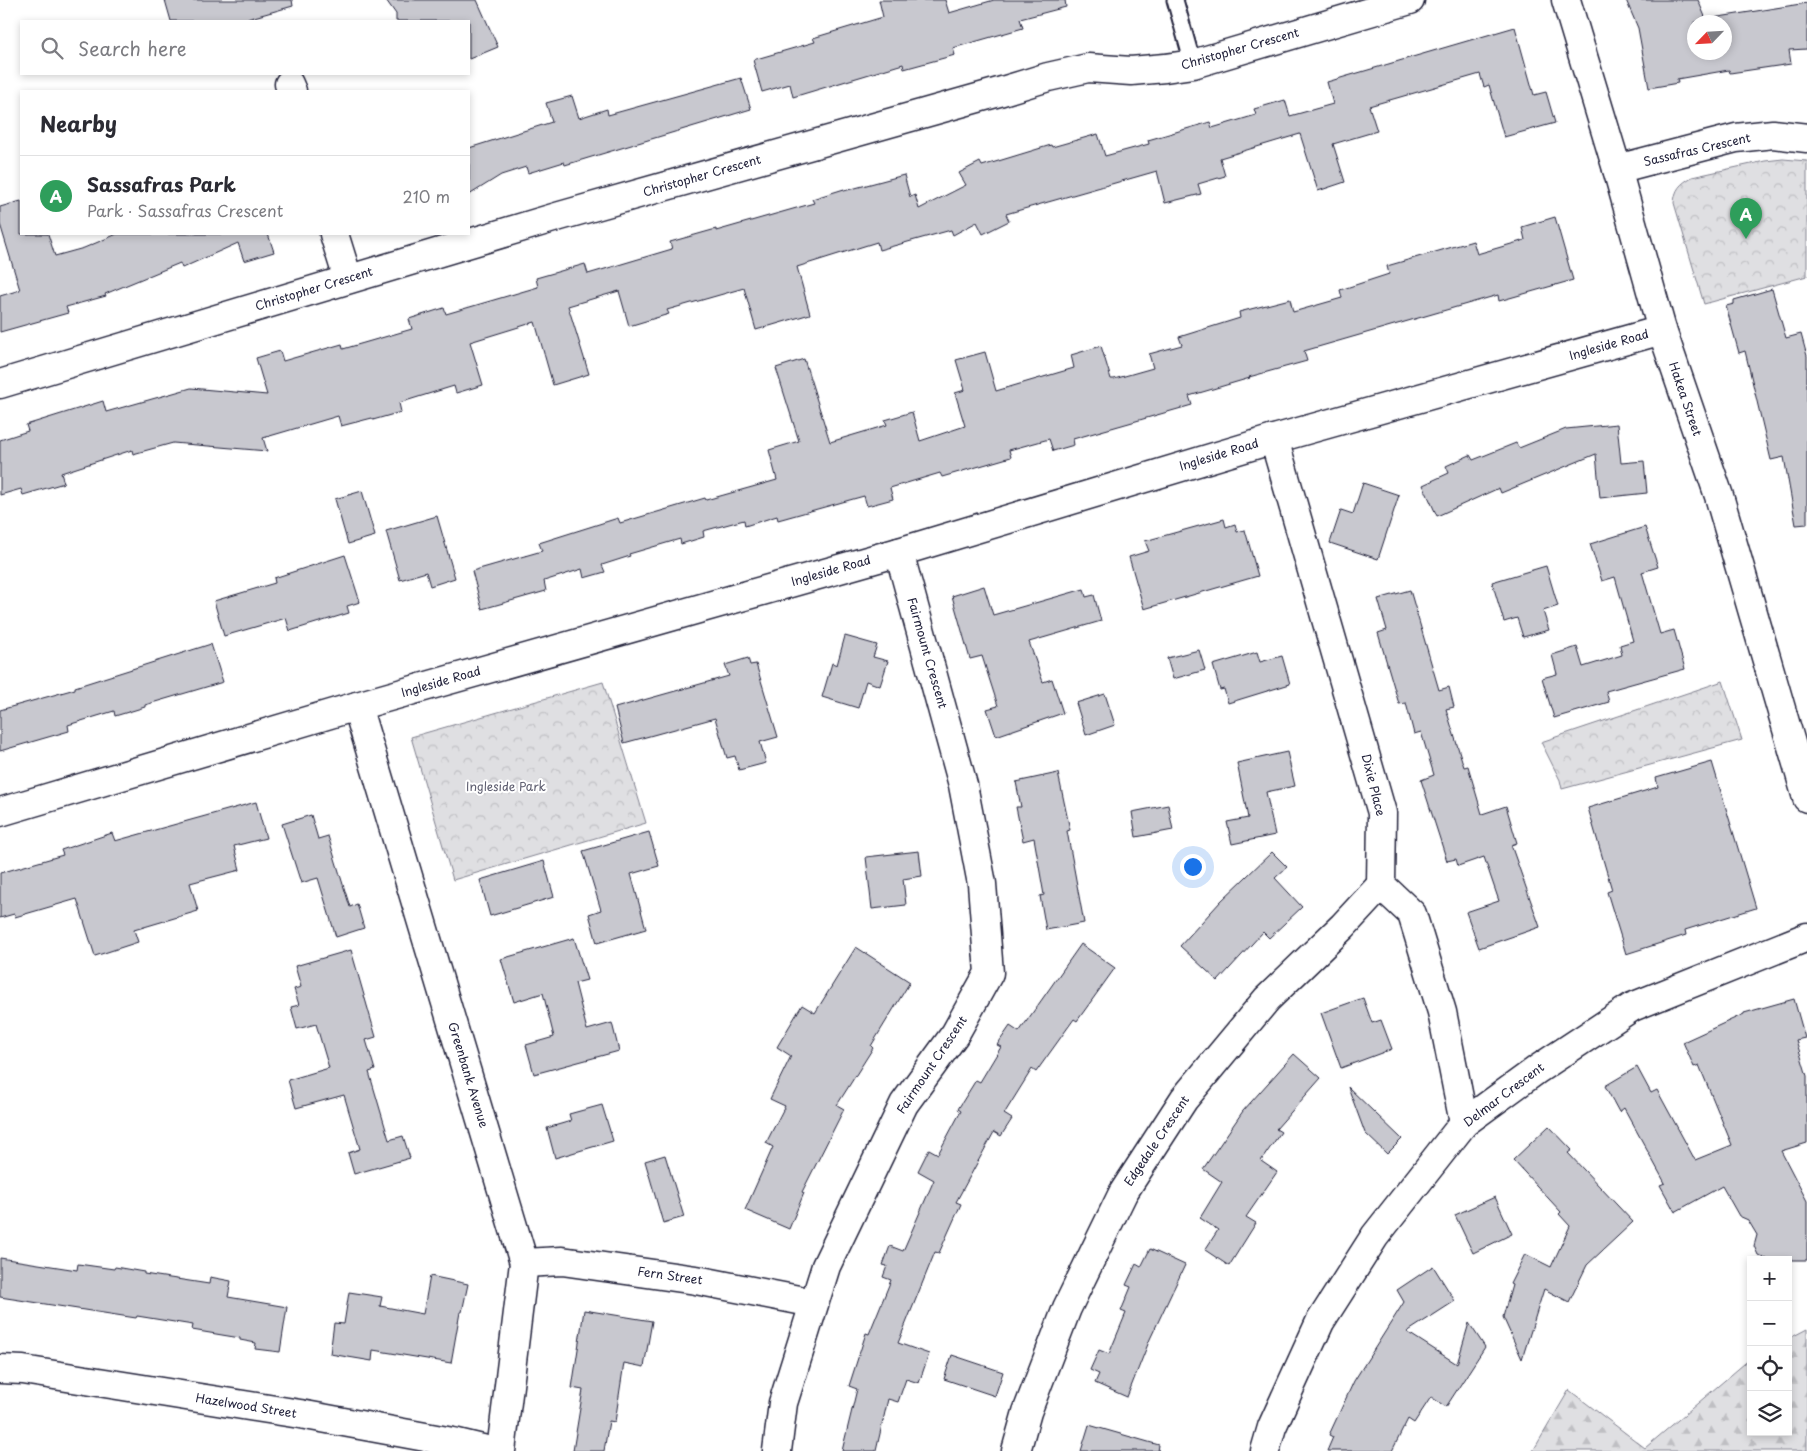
<!DOCTYPE html>
<html lang="en">
<head>
<meta charset="utf-8">
<style>
  :root { --surface:#fff; --page:#f7f7f7; --text:#2b2b33; --muted:#7c7c81; --line:#e1e1e2; --accent:#d1495b }
  body { margin:0; font-family:"Playpen Sans",sans-serif; background:var(--page); color:var(--text) }
  .controls { position:absolute; right:15px; bottom:15px; display:grid; overflow:hidden; border-radius:0px; box-shadow:0 2px 8px #0003 }
  .controls button { width:45px; height:45px; display:grid; place-items:center; padding:0; border:0; border-bottom:1px solid var(--line); background:var(--surface); color:var(--text); font:25px sans-serif }
  .compass { position:absolute; left:1687px; top:15px; width:45px; height:45px; border-radius:50%; background:var(--surface); box-shadow:0 2px 8px #0003; rotate:245deg }
  .you { position:absolute; left:1192px; top:866px; width:18px; height:18px; margin:-12px; border:4px solid #fff; border-radius:50%; background:#1a73e8; box-shadow:0 0 0 8px #1a73e833 }
  .badge { display:grid; place-items:center; width:32px; height:32px; border-radius:50%; background:var(--accent); color:#fff; font-size:16px; font-weight:700 }
  .pin { position:absolute; translate:-50% -41px; filter:drop-shadow(0 1px 2px #0008) }
  .pin::after { content:''; position:absolute; top:26px; width:18px; height:15px; background:inherit; clip-path:polygon(0 0,100% 0,50% 100%) }
  .list { margin:0; padding:0; list-style:none }
  h2 { display:flex; justify-content:space-between; align-items:center; height:65px; margin:0; padding:0 20px; font-size:21px }
  h2 small { font-size:16px; font-weight:400; color:var(--muted) }
  .list li { display:grid; grid-template-columns:32px 1fr auto; gap:15px; align-items:center; box-sizing:border-box; height:80px; padding:0 20px; border-top:1px solid var(--line) }
  .list b { display:block; font-size:19px; white-space:nowrap }
  .list p { margin:0; font-size:16px; white-space:nowrap; color:var(--muted) }
  .list em { font-size:16px; font-style:normal; color:var(--muted) }
  .icon { flex:none; width:28px; height:28px; fill:none; stroke:currentColor; stroke-width:2; stroke-linecap:round; stroke-linejoin:round }
  .map { position:relative; flex:none; width:1807px; height:1451px; overflow:hidden }
  .search { position:absolute; background:var(--surface); box-shadow:0 2px 8px #0003; left:20px; top:20px; width:450px; height:55px; display:flex; align-items:center; gap:12px; box-sizing:border-box; padding:0 18px; border-radius:0px; color:var(--muted); font-size:19px }
  .panel { position:absolute; background:var(--surface); box-shadow:0 2px 8px #0003; left:20px; top:90px; width:450px; height:145px; border-radius:0px }
  .map>svg:first-child { display:block }
</style>
</head>
<body>
<div class="map">
<svg width="1807" height="1451" viewBox="0 0 1807 1451">
  <defs>
    <pattern id="forest-firs" width="22" height="20" patternUnits="userSpaceOnUse" patternTransform="scale(1.25)"><rect width="22" height="20" fill="#dfdfe2"/><path d="M5 1l3.5 6h-7zM16 11l3.5 6h-7z" fill="#bfbfc3"/></pattern>
    <pattern id="park-crowns" width="20" height="18" patternUnits="userSpaceOnUse" patternTransform="scale(1.25)"><rect width="20" height="18" fill="#dfdfe2"/><path d="M2 6a3 3 0 1 1 6 0M12 15a3 3 0 1 1 6 0" fill="none" stroke="#bfbfc3"/></pattern>
  </defs>
  <rect width="100%" height="100%" fill="#fff"/>
  <filter id="ink" filterUnits="userSpaceOnUse"><feTurbulence type="fractalNoise" baseFrequency=".02" numOctaves="2"/><feDisplacementMap in="SourceGraphic" scale="10" xChannelSelector="R" yChannelSelector="G"/><feConvolveMatrix kernelMatrix="1 2 1 2 8 2 1 2 1" color-interpolation-filters="sRGB"/></filter>
  <g filter="url(#ink)">
    <path fill="url(#forest-firs)" stroke="#80808e" d="M 1807,1329 L 1807,1451 L 1533,1451 L 1569,1390 L 1645,1448 L 1751,1358 L 1751,1432 L 1788,1432 L 1788,1339 Z"/>
    <g fill="url(#park-crowns)" stroke="#80808e">
      <path d="M 1783,159 L 1807,161 L 1807,276 L 1704,304 L 1674,203 C 1675,189 1680,184 1692,177 L 1765,161 Z"/>
      <path d="M 1723,681 L 1742,740 L 1562,789 L 1560,780 L 1541,742 Z"/>
      <path d="M 603,682 L 646,823 L 453,880 L 411,737 Z"/>
    </g>
    <g fill="#c8c8cf" stroke="#22223b" fill-rule="evenodd">
      <path d="M 165,0 L 292,0 L 293,6 L 240,21 L 171,21 Z"/>
      <path d="M 386,0 L 477,0 L 498,47 L 469,59 L 469,21 L 396,21 L 396,14 Z"/>
      <path d="M 879,0 L 945,0 L 949,13 L 994,0 L 1065,0 L 1066,7 L 1020,19 L 1023,28 L 953,48 L 955,55 L 904,69 L 903,64 L 793,97 L 790,84 L 762,92 L 753,60 L 815,42 L 813,38 L 883,17 Z"/>
      <path d="M 1626,0 L 1698,0 L 1706,19 L 1807,3 L 1807,49 L 1789,50 L 1791,64 L 1730,73 L 1729,70 L 1677,79 L 1678,83 L 1649,88 L 1638,28 ZM 1694,22 L 1724,22 L 1724,52 L 1694,52 Z"/>
      <path d="M 1515,27 L 1534,95 L 1546,92 L 1555,123 L 1504,137 L 1489,85 L 1484,87 L 1480,74 L 1369,106 L 1377,131 L 1333,144 L 1345,182 L 1318,191 L 1300,134 L 1220,158 L 1225,176 L 1198,184 L 1201,194 L 1165,203 L 1157,171 L 1006,214 L 1009,221 L 983,234 L 977,222 L 953,235 L 951,230 L 879,250 L 877,242 L 797,267 L 810,314 L 756,330 L 744,288 L 667,310 L 669,314 L 629,326 L 619,291 L 568,306 L 589,374 L 553,385 L 535,322 L 470,342 L 483,385 L 456,393 L 454,386 L 399,403 L 401,412 L 373,420 L 372,418 L 341,426 L 338,416 L 263,438 L 267,451 L 173,443 L 133,454 L 132,450 L 61,473 L 64,483 L 23,495 L 21,489 L 0,495 L 0,440 L 28,431 L 26,425 L 103,401 L 106,412 L 191,388 L 267,395 L 256,358 L 280,351 L 283,361 L 342,344 L 343,349 L 412,329 L 409,319 L 444,308 L 446,314 L 538,287 L 536,278 L 585,264 L 588,274 L 672,249 L 670,242 L 716,229 L 716,231 L 814,203 L 812,199 L 844,189 L 844,191 L 904,175 L 910,197 L 915,195 L 919,209 L 966,185 L 959,173 L 980,162 L 982,166 L 1051,145 L 1052,147 L 1098,134 L 1105,156 L 1149,144 L 1148,140 L 1210,122 L 1212,128 L 1256,115 L 1254,109 L 1285,100 L 1290,116 L 1333,104 L 1327,82 Z"/>
      <path d="M 741,78 L 751,109 L 565,165 L 564,162 L 528,173 L 526,167 L 501,175 L 469,195 L 469,148 L 552,122 L 546,103 L 572,96 L 579,118 L 607,109 L 608,115 Z"/>
      <path d="M 21,201 L 21,234 L 48,234 L 55,256 L 84,248 L 117,234 L 268,234 L 274,252 L 244,261 L 238,243 L 182,268 L 180,263 L 105,294 L 106,296 L 66,307 L 68,313 L 0,332 L 0,296 L 20,290 L 0,224 L 0,207 Z"/>
      <path d="M 1555,217 L 1573,280 L 1499,301 L 1498,295 L 1304,351 L 1307,361 L 1249,377 L 1250,378 L 1189,396 L 1192,405 L 1073,439 L 1074,445 L 1053,451 L 1049,439 L 1009,450 L 1011,457 L 942,477 L 940,473 L 890,488 L 893,499 L 867,506 L 864,496 L 778,520 L 777,516 L 745,526 L 744,520 L 703,531 L 704,537 L 681,544 L 680,539 L 629,554 L 630,556 L 602,565 L 605,572 L 584,578 L 582,569 L 544,581 L 546,591 L 482,609 L 472,571 L 542,551 L 539,543 L 618,518 L 620,523 L 705,498 L 706,500 L 777,480 L 769,450 L 799,441 L 776,368 L 804,359 L 830,442 L 887,425 L 885,420 L 912,412 L 920,441 L 965,426 L 955,393 L 965,390 L 956,360 L 985,352 L 996,391 L 1074,368 L 1071,355 L 1101,346 L 1111,379 L 1114,379 L 1153,368 L 1149,354 L 1182,345 L 1179,337 L 1240,318 L 1239,312 L 1290,299 L 1293,312 L 1342,298 L 1340,290 L 1389,274 L 1387,266 L 1473,241 L 1477,254 L 1525,240 L 1522,227 Z"/>
      <path d="M 1772,289 L 1786,338 L 1801,334 L 1807,356 L 1807,524 L 1796,525 L 1784,457 L 1771,460 L 1745,351 L 1739,353 L 1726,306 L 1734,304 L 1734,300 Z"/>
      <path d="M 1617,424 L 1621,463 L 1644,461 L 1647,493 L 1600,498 L 1596,454 L 1501,493 L 1499,488 L 1437,516 L 1423,485 L 1449,473 L 1446,466 L 1470,455 L 1473,460 L 1516,443 L 1519,448 L 1566,429 Z"/>
      <path d="M 1363,483 L 1399,495 L 1378,559 L 1330,543 L 1341,510 L 1353,514 Z"/>
      <path d="M 362,491 L 375,536 L 348,544 L 335,499 Z"/>
      <path d="M 437,516 L 455,578 L 430,586 L 426,572 L 400,580 L 386,531 Z"/>
      <path d="M 1224,519 L 1226,527 L 1235,524 L 1237,532 L 1245,530 L 1258,576 L 1144,609 L 1129,557 L 1149,551 L 1145,541 Z"/>
      <path d="M 1645,527 L 1658,567 L 1642,572 L 1660,634 L 1674,630 L 1685,669 L 1606,691 L 1609,702 L 1554,718 L 1542,678 L 1557,674 L 1552,655 L 1577,647 L 1583,667 L 1622,655 L 1620,645 L 1633,641 L 1615,577 L 1602,581 L 1590,544 Z"/>
      <path d="M 345,555 L 360,602 L 347,606 L 349,613 L 290,631 L 286,618 L 224,636 L 214,601 L 275,583 L 274,578 Z"/>
      <path d="M 1546,566 L 1558,606 L 1543,611 L 1549,630 L 1523,637 L 1517,618 L 1504,622 L 1492,582 Z"/>
      <path d="M 984,586 L 993,615 L 1084,589 L 1086,597 L 1094,595 L 1101,621 L 1029,642 L 1043,682 L 1052,679 L 1063,713 L 996,736 L 987,709 L 998,706 L 982,656 L 970,659 L 952,596 Z"/>
      <path d="M 1410,590 L 1439,690 L 1449,687 L 1454,707 L 1446,709 L 1464,767 L 1468,766 L 1482,814 L 1506,806 L 1517,843 L 1511,845 L 1540,927 L 1479,948 L 1466,912 L 1499,901 L 1484,857 L 1458,866 L 1456,859 L 1447,861 L 1421,780 L 1434,775 L 1421,732 L 1414,734 L 1406,703 L 1399,704 L 1378,633 L 1387,630 L 1378,599 Z"/>
      <path d="M 845,636 L 877,645 L 873,657 L 888,661 L 880,686 L 866,681 L 858,708 L 822,697 L 832,663 L 837,665 Z"/>
      <path d="M 211,644 L 223,682 L 145,705 L 145,707 L 115,716 L 114,711 L 68,725 L 69,731 L 0,751 L 0,710 L 75,689 L 75,687 Z"/>
      <path d="M 1199,650 L 1205,670 L 1173,679 L 1167,658 Z"/>
      <path d="M 1257,652 L 1260,662 L 1282,656 L 1290,684 L 1228,703 L 1224,689 L 1220,690 L 1213,665 Z"/>
      <path d="M 748,658 L 750,665 L 756,664 L 778,737 L 760,742 L 766,763 L 739,770 L 735,756 L 727,758 L 715,718 L 624,743 L 615,708 L 729,676 L 725,665 Z"/>
      <path d="M 1105,694 L 1115,725 L 1086,735 L 1076,703 Z"/>
      <path d="M 1287,752 L 1295,786 L 1266,792 L 1275,835 L 1232,844 L 1227,822 L 1248,818 L 1237,763 Z"/>
      <path d="M 1712,762 L 1756,908 L 1685,930 L 1686,935 L 1626,954 L 1607,892 L 1612,890 L 1588,808 L 1658,787 L 1656,778 Z"/>
      <path d="M 1058,773 L 1070,830 L 1067,831 L 1084,923 L 1046,930 L 1040,896 L 1044,895 L 1034,838 L 1023,841 L 1016,807 L 1021,807 L 1016,782 Z"/>
      <path d="M 256,802 L 266,838 L 234,846 L 240,870 L 190,883 L 198,911 L 134,930 L 138,942 L 95,956 L 77,899 L 15,917 L 14,914 L 0,918 L 0,873 L 63,855 L 61,850 L 112,833 L 115,841 Z"/>
      <path d="M 1168,805 L 1173,830 L 1136,837 L 1132,812 Z"/>
      <path d="M 311,815 L 318,839 L 328,836 L 350,907 L 357,904 L 364,928 L 336,937 L 318,878 L 301,883 L 282,824 Z"/>
      <path d="M 649,832 L 659,866 L 631,874 L 646,929 L 597,943 L 589,914 L 601,910 L 583,851 Z"/>
      <path d="M 919,851 L 922,876 L 903,879 L 906,905 L 872,909 L 866,857 Z"/>
      <path d="M 1272,852 L 1287,867 L 1275,878 L 1302,907 L 1269,938 L 1263,932 L 1218,981 L 1180,946 L 1221,901 Z"/>
      <path d="M 544,861 L 554,897 L 490,916 L 480,880 Z"/>
      <path d="M 574,938 L 587,980 L 575,983 L 587,1030 L 612,1023 L 619,1051 L 534,1074 L 526,1045 L 554,1037 L 543,993 L 514,1002 L 501,959 Z"/>
      <path d="M 1081,944 L 1115,968 L 1077,1021 L 1074,1019 L 1036,1072 L 1032,1069 L 1004,1114 L 1012,1119 L 1001,1136 L 994,1132 L 956,1202 L 961,1204 L 939,1253 L 935,1252 L 898,1343 L 929,1354 L 919,1383 L 906,1379 L 898,1402 L 888,1399 L 876,1451 L 842,1451 L 857,1389 L 849,1386 L 866,1333 L 869,1334 L 891,1280 L 883,1277 L 887,1266 L 883,1265 L 890,1246 L 903,1251 L 934,1180 L 918,1171 L 929,1149 L 938,1154 L 961,1111 L 958,1109 L 976,1080 L 980,1082 L 1001,1047 L 997,1045 L 1010,1026 L 1019,1032 Z"/>
      <path d="M 856,947 L 910,982 L 871,1046 L 873,1048 L 837,1105 L 844,1109 L 802,1192 L 804,1193 L 789,1229 L 745,1210 L 773,1147 L 766,1143 L 785,1106 L 770,1099 L 791,1056 L 777,1047 L 802,1005 L 815,1013 Z"/>
      <path d="M 351,950 L 376,1037 L 366,1040 L 375,1070 L 369,1072 L 389,1140 L 403,1136 L 410,1158 L 354,1174 L 348,1153 L 360,1149 L 344,1095 L 296,1108 L 288,1080 L 329,1068 L 316,1024 L 297,1029 L 291,1007 L 299,1005 L 294,989 L 301,987 L 295,966 Z"/>
      <path d="M 1363,998 L 1372,1023 L 1381,1020 L 1392,1049 L 1341,1068 L 1321,1013 Z"/>
      <path d="M 1794,999 L 1805,1038 L 1796,1040 L 1807,1076 L 1807,1143 L 1781,1151 L 1807,1201 L 1807,1260 L 1769,1260 L 1758,1255 L 1754,1246 L 1757,1235 L 1748,1220 L 1739,1216 L 1722,1186 L 1675,1212 L 1660,1185 L 1665,1183 L 1624,1108 L 1619,1112 L 1605,1086 L 1637,1067 L 1651,1093 L 1657,1090 L 1695,1160 L 1732,1145 L 1699,1065 L 1694,1067 L 1683,1042 L 1744,1014 L 1744,1013 Z"/>
      <path d="M 1294,1054 L 1321,1078 L 1276,1129 L 1281,1132 L 1261,1161 L 1277,1172 L 1246,1217 L 1256,1223 L 1229,1266 L 1205,1250 L 1218,1230 L 1200,1218 L 1222,1182 L 1203,1169 L 1243,1111 Z"/>
      <path d="M 1348,1087 L 1402,1139 L 1387,1154 L 1365,1133 Z"/>
      <path d="M 602,1105 L 613,1141 L 555,1158 L 547,1128 L 571,1121 L 569,1114 Z"/>
      <path d="M 1549,1126 L 1572,1150 L 1568,1153 L 1633,1222 L 1587,1265 L 1569,1302 L 1544,1289 L 1522,1359 L 1503,1317 L 1512,1285 L 1510,1284 L 1525,1254 L 1551,1267 L 1570,1226 L 1559,1214 L 1561,1212 L 1513,1160 Z"/>
      <path d="M 665,1155 L 684,1217 L 663,1223 L 645,1161 Z"/>
      <path d="M 1495,1197 L 1512,1234 L 1473,1253 L 1455,1215 Z"/>
      <path d="M 1150,1249 L 1185,1265 L 1150,1339 L 1127,1397 L 1095,1383 L 1099,1374 L 1090,1370 L 1099,1350 L 1109,1354 L 1126,1313 L 1121,1311 L 1131,1287 L 1126,1285 L 1136,1264 L 1141,1267 Z"/>
      <path d="M 0,1258 L 77,1270 L 78,1264 L 114,1269 L 115,1267 L 144,1272 L 144,1274 L 209,1284 L 210,1277 L 231,1281 L 228,1297 L 287,1307 L 280,1352 L 255,1349 L 256,1343 L 240,1340 L 240,1338 L 192,1330 L 193,1325 L 137,1316 L 136,1318 L 0,1297 Z"/>
      <path d="M 1433,1266 L 1455,1301 L 1407,1332 L 1457,1364 L 1469,1323 L 1485,1347 L 1446,1407 L 1431,1397 L 1414,1423 L 1408,1419 L 1392,1451 L 1327,1451 L 1333,1437 L 1329,1435 L 1354,1381 L 1404,1302 L 1397,1290 Z"/>
      <path d="M 430,1276 L 468,1284 L 462,1312 L 460,1312 L 451,1363 L 373,1350 L 372,1361 L 330,1354 L 334,1323 L 344,1324 L 349,1292 L 382,1297 L 380,1306 L 423,1314 Z"/>
      <path d="M 584,1310 L 652,1321 L 644,1367 L 624,1363 L 615,1422 L 609,1421 L 604,1451 L 573,1451 L 583,1390 L 572,1388 Z"/>
      <path d="M 952,1355 L 1003,1372 L 995,1396 L 944,1379 Z"/>
      <path d="M 1089,1425 L 1159,1445 L 1158,1451 L 1081,1451 Z"/>
    </g>
    <g fill="none" stroke-linecap="round" stroke-linejoin="round">
      <g stroke="#22223b" stroke-width="19">
        <path id="service" d="M 1175,0 L 1193,64"/>
      </g>
      <g stroke="#22223b" stroke-width="31">
        <g id="minor">
          <path d="M 1566,0 L 1617,169 L 1662,330 L 1719,496 L 1807,798"/>
          <path d="M 289,84 L 292,91"/>
          <path d="M 1617,169 L 1736,138 L 1773,134 L 1807,138"/>
          <path d="M 334,234 L 348,279"/>
          <path d="M 0,384 L 560,216 L 999,92 L 1048,77 L 1088,68 L 1131,71 L 1165,68 L 1193,64 L 1410,0"/>
          <path d="M 1274,439 L 1382,813 L 1381,885 L 1412,914 L 1442,1012 L 1464,1123"/>
          <path d="M 357,706 L 524,1263 L 501,1451"/>
          <path d="M 0,812 L 357,706 L 899,552 L 1274,439 L 1662,330"/>
          <path d="M 524,1263 L 562,1261 L 696,1280 L 814,1303"/>
          <path d="M 0,1369 L 23,1370 L 300,1414 L 458,1443 L 491,1451"/>
          <path d="M 777,1451 L 783,1403 L 826,1266 L 904,1104 L 955,1034 L 989,973 L 982,884 L 963,785 L 899,552"/>
          <path d="M 1016,1451 L 1027,1412 L 1067,1308 L 1123,1193 L 1184,1099 L 1267,999 L 1343,926 L 1381,885"/>
          <path d="M 1265,1451 L 1272,1427 L 1320,1322 L 1375,1236 L 1464,1123 L 1538,1069 L 1632,1007 L 1807,937"/>
        </g>
      </g>
      <use href="#service" stroke="#fff" stroke-width="15"/>
      <use href="#minor" stroke="#fff" stroke-width="28"/>
    </g>
  </g>
  <g text-anchor="middle" stroke-width="4" stroke-linejoin="round" paint-order="stroke">
    <g font-size="12" fill="#22223b" stroke="#fff">
      <text transform="translate(1240 49) rotate(-16)" y="4">Christopher Crescent</text>
      <text transform="translate(1697 150) rotate(-13)" y="4">Sassafras Crescent</text>
      <text transform="translate(702 176) rotate(-16)" y="4">Christopher Crescent</text>
      <text transform="translate(314 289) rotate(-17)" y="4">Christopher Crescent</text>
      <text transform="translate(1609 345) rotate(-16)" y="4">Ingleside Road</text>
      <text transform="translate(1685 399) rotate(71)" y="4">Hakea Street</text>
      <text transform="translate(1219 455) rotate(-17)" y="4">Ingleside Road</text>
      <text transform="translate(831 571) rotate(-16)" y="4">Ingleside Road</text>
      <text transform="translate(927 653) rotate(74)" y="4">Fairmount Crescent</text>
      <text transform="translate(441 682) rotate(-16)" y="4">Ingleside Road</text>
      <text transform="translate(1373 785) rotate(76)" y="4">Dixie Place</text>
      <text transform="translate(932 1065) rotate(-56)" y="4">Fairmount Crescent</text>
      <text transform="translate(468 1075) rotate(73)" y="4">Greenbank Avenue</text>
      <text transform="translate(1504 1095) rotate(-37)" y="4">Delmar Crescent</text>
      <text transform="translate(1157 1141) rotate(-56)" y="4">Edgedale Crescent</text>
      <text transform="translate(670 1276) rotate(8)" y="4">Fern Street</text>
      <text transform="translate(246 1406) rotate(9)" y="4">Hazelwood Street</text>
    </g>
    <g font-size="12" fill="#5b5b6d" stroke="#fff">
      <text x="506" y="791">Ingleside Park</text>
    </g>
  </g>
</svg>
<div class="controls">
<button>+</button>
<button>−</button>
<button><svg class="icon" aria-label="locate" viewBox="0 0 24 24"><circle cx="12" cy="12" r="6"/><path d="M12 2v4M12 18v4M2 12h4M18 12h4"/></svg></button>
<button><svg class="icon" aria-label="layers" viewBox="0 0 24 24"><path d="M12 4l9 5-9 5-9-5zM3 14l9 5 9-5"/></svg></button>
</div>
<svg class="compass" viewBox="-18 -18 36 36"><path d="M0-13l5 13h-10z" fill="#e53935"/><path d="M0 13l5-13h-10z" fill="#7c7c81"/></svg>
<div class="you"></div>
<div class="pin badge" style="left:1746px;top:239px;background:#2e9e5b">A</div>
<div class="search"><svg class="icon" aria-label="search" viewBox="0 0 24 24"><circle cx="10" cy="10" r="6"/><path d="M15 15l6 6"/></svg>Search here</div>
<section class="panel">
<h2>Nearby<small></small></h2>
<ul class="list">
<li><span class="badge" style="background:#2e9e5b">A</span><div><b>Sassafras Park</b><p>Park · Sassafras Crescent</p></div><em>210 m</em></li>
</ul>
</section>
</div>
</body>
</html>
